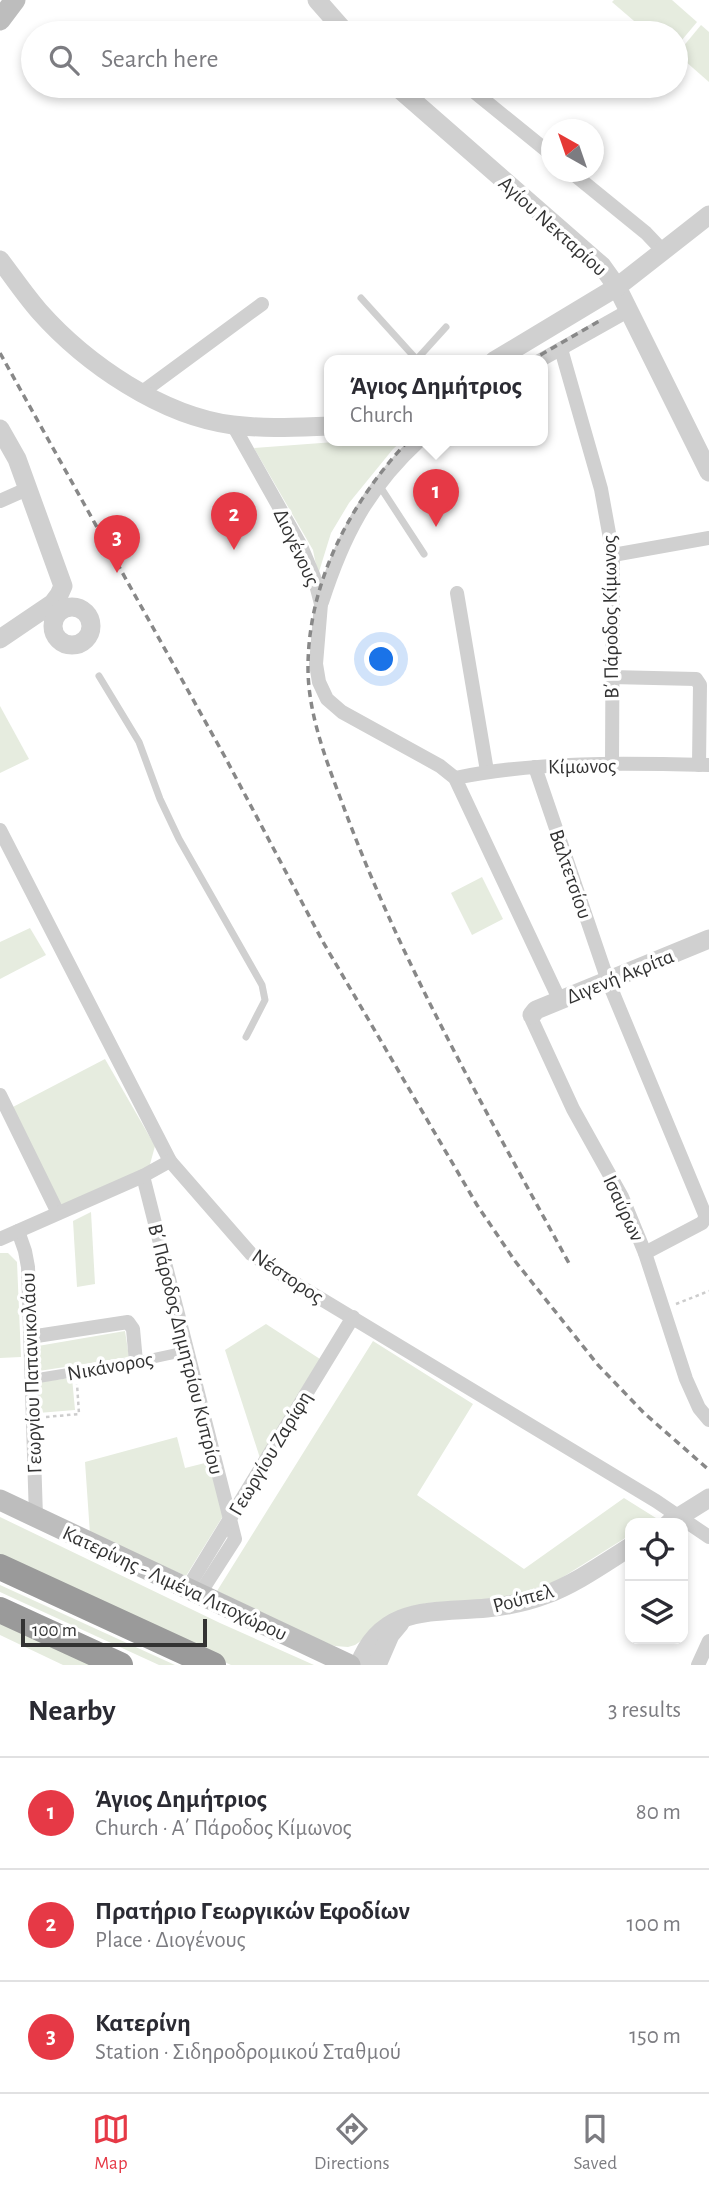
<!DOCTYPE html>
<html lang="en">
<head>
<meta charset="utf-8">
<style>
  :root { --surface:#fff; --page:#f2f2f3; --text:#2b2b33; --muted:#7c7c81; --line:#e1e1e2; --accent:#e63946 }
  body { margin:0; font-family:"Alegreya Sans",sans-serif; background:var(--page); color:var(--text) }
  .controls { position:absolute; right:21px; bottom:21px; display:grid; overflow:hidden; border-radius:14px; box-shadow:0 4px 10px #0003 }
  .controls button { width:63px; height:63px; display:grid; place-items:center; padding:0; border:0; border-bottom:2px solid var(--line); background:var(--surface); color:var(--text); font:35px sans-serif }
  .compass { position:absolute; left:541px; top:119px; width:63px; height:63px; border-radius:50%; background:var(--surface); box-shadow:0 4px 10px #0003; rotate:320deg }
  .scale { position:absolute; left:21px; bottom:18px; width:186px; box-sizing:border-box; padding-left:7px; border:4px solid #333; border-top:0; font-size:19px; line-height:24px; white-space:nowrap; color:#333; -webkit-text-stroke:5px #fff; paint-order:stroke }
  .you { position:absolute; left:382px; top:660px; width:24px; height:24px; margin:-18px; border:5px solid #fff; border-radius:50%; background:#1a73e8; box-shadow:0 0 0 10px #1a73e833 }
  .badge { display:grid; place-items:center; width:46px; height:46px; border-radius:50%; background:var(--accent); color:#fff; font-size:23px; font-weight:700 }
  .pin { position:absolute; translate:-50% -58px; filter:drop-shadow(0 2px 4px #0008) }
  .pin::after { content:''; position:absolute; top:37px; width:24px; height:21px; background:inherit; clip-path:polygon(0 0,100% 0,50% 100%) }
  .popup { position:absolute; left:324px; top:355px; width:224px; height:91px; box-sizing:border-box; display:grid; place-content:center; border-radius:14px; background:var(--surface); filter:drop-shadow(0 2px 5px #0005); font-size:23px; white-space:nowrap; color:var(--muted) }
  .popup b { font-size:26px; color:var(--text) }
  .popup::after { content:''; position:absolute; left:50%; top:100%; margin-left:-14px; border:14px solid transparent; border-top-color:var(--surface) }
  .list { margin:0; padding:0; list-style:none }
  h2 { display:flex; justify-content:space-between; align-items:center; height:91px; margin:0; padding:0 28px; font-size:30px }
  h2 small { font-size:23px; font-weight:400; color:var(--muted) }
  .list li { display:grid; grid-template-columns:46px 1fr auto; gap:21px; align-items:center; box-sizing:border-box; height:112px; padding:0 28px; border-top:2px solid var(--line) }
  .list b { display:block; font-size:26px; white-space:nowrap }
  .list p { margin:0; font-size:23px; white-space:nowrap; color:var(--muted) }
  .list em { font-size:23px; font-style:normal; color:var(--muted) }
  .icon { flex:none; width:38px; height:38px; fill:none; stroke:currentColor; stroke-width:2; stroke-linecap:round; stroke-linejoin:round }
  .map { position:relative; flex:none; width:709px; height:1665px; overflow:hidden }
  .search { position:absolute; background:var(--surface); box-shadow:0 4px 10px #0003; left:21px; right:21px; top:21px; height:77px; display:flex; align-items:center; gap:18px; box-sizing:border-box; padding:0 24px; border-radius:38px; color:var(--muted); font-size:26px }
  .sheet { height:427px; background:var(--surface) }
  nav { display:flex; justify-content:space-around; align-items:center; box-sizing:border-box; height:98px; border-top:2px solid var(--line); background:var(--surface); font-size:19px; color:var(--muted) }
  nav a { display:grid; justify-items:center; gap:4px }
  nav .on { color:var(--accent) }
  .map>svg:first-child { display:block }
</style>
</head>
<body>
<div class="map">
<svg width="709" height="1665" viewBox="0 0 709 1665">
  <rect width="100%" height="100%" fill="#fff"/>
  <g fill="#e6ecdf">
    <path d="M 614,0 L 672,0 L 697,22 L 676,47 L 676,33 L 648,33 L 612,2 Z"/>
    <path d="M 701,25 L 709,32 L 709,82 L 677,54 Z"/>
    <path d="M 348,441 L 402,441 L 393,449 L 349,503 L 331,533 L 318,575 L 313,550 L 254,448 Z"/>
    <path d="M 0,706 L 29,759 L 0,773 Z"/>
    <path d="M 482,877 L 503,919 L 472,935 L 451,893 Z"/>
    <path d="M 30,928 L 46,955 L 0,979 L 0,942 Z"/>
    <path d="M 105,1059 L 155,1146 L 149,1168 L 59,1210 L 11,1108 Z"/>
    <path d="M 91,1212 L 95,1284 L 77,1287 L 73,1221 Z"/>
    <path d="M 0,1253 L 8,1253 L 17,1262 L 21,1357 L 0,1358 Z"/>
    <path d="M 266,1324 L 320,1359 L 260,1458 L 225,1350 Z"/>
    <path d="M 125,1331 L 129,1357 L 39,1371 L 38,1346 Z"/>
    <path d="M 373,1341 L 473,1404 L 417,1495 L 524,1569 L 624,1498 L 656,1518 L 648,1523 L 630,1523 L 630,1535 L 555,1582 L 513,1595 L 480,1600 L 428,1603 L 410,1607 L 355,1645 L 348,1647 L 335,1646 L 317,1640 L 217,1591 Z"/>
    <path d="M 72,1378 L 75,1410 L 38,1413 L 36,1382 Z"/>
    <path d="M 177,1437 L 185,1468 L 209,1462 L 223,1516 L 186,1576 L 90,1534 L 85,1462 Z"/>
    <path d="M 0,1517 L 220,1623 L 314,1665 L 231,1665 L 0,1559 Z"/>
    <path d="M 0,1585 L 175,1665 L 159,1665 L 0,1592 Z"/>
    <path d="M 0,1621 L 95,1665 L 63,1665 L 0,1635 Z"/>
  </g>
  <g fill="none" stroke-linecap="round" stroke-linejoin="round">
    <g stroke="#cdcdcd" stroke-width="2.5" stroke-dasharray="3.5 3.5" stroke-linecap="butt">
      <path d="M 676,1304 L 709,1291"/>
      <path d="M 46,1417 L 79,1414 L 77,1384"/>
    </g>
    <g stroke="#d0d0d0" stroke-width="7">
      <path d="M 361,298 L 418,361"/>
      <path d="M 417,359 L 446,327"/>
      <path d="M 379,485 L 424,554"/>
      <path d="M 99,676 L 139,742 L 160,799 L 179,839 L 262,985 L 265,1000 L 246,1037"/>
    </g>
    <path stroke="#d0d0d0" stroke-width="10" d="M 32,1379 L 136,1362 L 187,1351"/>
    <g stroke="#d0d0d0" stroke-width="14">
      <path d="M 467,86 L 552,155"/>
      <path d="M 571,172 L 646,233 L 664,252"/>
      <path d="M 561,349 L 601,489 L 613,555 L 612,765"/>
      <path d="M 539,361 L 628,311"/>
      <path d="M 141,393 L 262,304"/>
      <path d="M 233,425 L 301,546 L 314,577 L 321,604 L 316,664 L 319,682 L 327,699 L 342,712 L 440,766 L 455,778 L 560,1001"/>
      <path d="M 0,501 L 27,489"/>
      <path d="M 613,555 L 709,538"/>
      <path d="M 457,593 L 487,771"/>
      <path d="M 322,602 C 343,537 367,489 419,441"/>
      <path d="M 611,677 L 696,679 L 700,685 L 699,765"/>
      <path d="M 535,767 L 608,981 L 706,1217 L 702,1223 L 645,1253"/>
      <path d="M 455,778 C 538,761 625,763 709,765"/>
      <path d="M 0,830 L 170,1161 L 251,1254 L 298,1285 L 656,1501 L 709,1537"/>
      <path d="M 532,1015 L 532,1020 L 573,1109 L 622,1197 L 645,1253 L 686,1379 L 699,1408 L 709,1420"/>
      <path d="M 0,1095 L 58,1213"/>
      <path d="M 143,1176 L 235,1539 L 199,1595"/>
      <path d="M 18,1231 L 25,1251 L 28,1267 L 36,1517"/>
      <path d="M 0,1239 L 143,1176 L 170,1161"/>
      <path d="M 30,1337 L 128,1322 L 133,1329 L 136,1362"/>
      <path d="M 187,1589 L 353,1317"/>
      <path d="M 698,1665 L 709,1641"/>
    </g>
    <g stroke="#d0d0d0" stroke-width="19">
      <path d="M 317,0 L 346,33"/>
      <path d="M 396,86 L 602,266 L 617,287 L 709,472"/>
      <path d="M 0,260 C 13,277 25,295 39,311 C 86,364 162,416 233,425 C 264,429 298,427 329,426"/>
      <path d="M 494,361 L 617,287 L 709,215"/>
      <path d="M 0,429 L 17,459 L 63,586 L 59,595 L 53,603 L 0,639"/>
      <circle cx="72" cy="626" r="19"/>
      <path d="M 532,1015 L 536,1010 L 709,939"/>
      <path d="M 669,1523 L 709,1498"/>
      <path d="M 359,1665 C 382,1604 434,1613 487,1608 C 506,1606 527,1602 545,1595 C 575,1584 603,1564 630,1547"/>
      <path d="M 377,1665 L 390,1635 L 400,1623"/>
    </g>
    <g stroke="#bdbdbd" stroke-width="21">
      <path d="M 0,20 L 15,0"/>
      <path d="M 0,1500 L 350,1665"/>
    </g>
    <g stroke="#9a9a9a" stroke-width="26">
      <path d="M 0,1567 L 213,1665"/>
      <path d="M 0,1610 L 120,1665"/>
    </g>
    <g stroke="#888" stroke-width="3.5" stroke-dasharray="7 5" stroke-linecap="butt">
      <path d="M 0,353 L 225,757 L 323,942 L 477,1205 L 515,1261 L 598,1365 L 644,1413 L 709,1470"/>
      <path d="M 530,361 L 601,320"/>
      <path d="M 408,441 C 350,503 308,582 308,668 C 308,718 330,770 347,816 C 406,973 491,1120 571,1267"/>
    </g>
  </g>
  <g text-anchor="middle" stroke-width="7" stroke-linejoin="round" paint-order="stroke">
    <g font-size="21" fill="#333" stroke="#fff">
      <text transform="translate(553 226) rotate(42)" y="7">Αγίου Νεκταρίου</text>
      <text transform="translate(297 547) rotate(65)" y="7">Διογένους</text>
      <text transform="translate(610 617) rotate(-91)" y="7">Β΄ Πάροδος Κίμωνος</text>
      <text transform="translate(582 766) rotate(-1)" y="7">Κίμωνος</text>
      <text transform="translate(571 874) rotate(71)" y="7">Βαλτετσίου</text>
      <text transform="translate(620 976) rotate(-22)" y="7">Διγενή Ακρίτα</text>
      <text transform="translate(624 1208) rotate(65)" y="7">Ισαύρων</text>
      <text transform="translate(288 1276) rotate(34)" y="7">Νέστορος</text>
      <text transform="translate(186 1349) rotate(76)" y="7">Β΄ Πάροδος Δημητρίου Κυπρίου</text>
      <text transform="translate(110 1366) rotate(-10)" y="7">Νικάνορος</text>
      <text transform="translate(31 1373) rotate(-92)" y="7">Γεωργίου Παπανικολάου</text>
      <text transform="translate(270 1453) rotate(-59)" y="7">Γεωργίου Ζαρίφη</text>
      <text transform="translate(175 1583) rotate(25)" y="7">Κατερίνης - Λιμένα Λιτοχώρου</text>
      <text transform="translate(523 1598) rotate(-15)" y="7">Ρούπελ</text>
    </g>
  </g>
</svg>
<div class="controls">
<button><svg class="icon" aria-label="locate" viewBox="0 0 24 24"><circle cx="12" cy="12" r="6"/><path d="M12 2v4M12 18v4M2 12h4M18 12h4"/></svg></button>
<button><svg class="icon" aria-label="layers" viewBox="0 0 24 24"><path d="M12 4l9 5-9 5-9-5zM3 14l9 5 9-5"/></svg></button>
</div>
<svg class="compass" viewBox="-18 -18 36 36"><path d="M0-13l5 13h-10z" fill="#e53935"/><path d="M0 13l5-13h-10z" fill="#7c7c81"/></svg>
<div class="scale">100 m</div>
<div class="you"></div>
<div class="pin badge" style="left:436px;top:527px">1</div>
<div class="popup"><b>Άγιος Δημήτριος</b>Church</div>
<div class="pin badge" style="left:234px;top:550px">2</div>
<div class="pin badge" style="left:117px;top:573px">3</div>
<div class="search"><svg class="icon" aria-label="search" viewBox="0 0 24 24"><circle cx="10" cy="10" r="6"/><path d="M15 15l6 6"/></svg>Search here</div>
</div>
<section class="sheet">
<h2>Nearby<small>3 results</small></h2>
<ul class="list">
<li><span class="badge">1</span><div><b>Άγιος Δημήτριος</b><p>Church · Α΄ Πάροδος Κίμωνος</p></div><em>80 m</em></li>
<li><span class="badge">2</span><div><b>Πρατήριο Γεωργικών Εφοδίων</b><p>Place · Διογένους</p></div><em>100 m</em></li>
<li><span class="badge">3</span><div><b>Κατερίνη</b><p>Station · Σιδηροδρομικού Σταθμού</p></div><em>150 m</em></li>
</ul>
</section>
<nav>
<a class="on"><svg class="icon" aria-label="map" viewBox="0 0 24 24"><path d="M3 6l6-2 6 2 6-2v14l-6 2-6-2-6 2zM9 4v14M15 6v14"/></svg>Map</a>
<a><svg class="icon" aria-label="directions" viewBox="0 0 24 24"><path d="M12 3l9 9-9 9-9-9zM9 14v-3h6M13 9l2 2-2 2"/></svg>Directions</a>
<a><svg class="icon" aria-label="saved" viewBox="0 0 24 24"><path d="M7 4h10v16l-5-4-5 4z"/></svg>Saved</a>
</nav>
</body>
</html>
